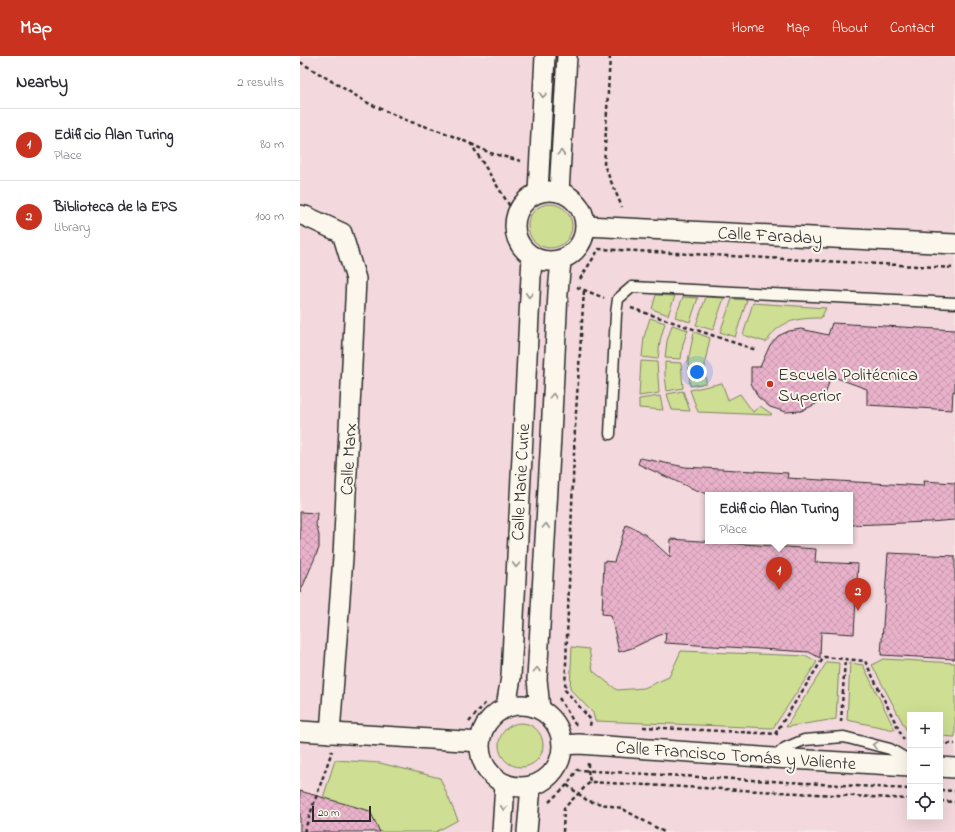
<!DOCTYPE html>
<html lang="en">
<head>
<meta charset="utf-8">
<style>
  :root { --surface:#fff; --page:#f7f7f7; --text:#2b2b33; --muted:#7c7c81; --line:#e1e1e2; --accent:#c8321e }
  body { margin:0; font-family:"Indie Flower",sans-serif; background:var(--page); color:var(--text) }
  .controls { position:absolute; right:12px; bottom:12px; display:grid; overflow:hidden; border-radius:0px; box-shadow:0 4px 16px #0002 }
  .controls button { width:36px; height:36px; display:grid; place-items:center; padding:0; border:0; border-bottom:1px solid var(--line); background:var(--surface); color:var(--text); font:20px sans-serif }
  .scale { position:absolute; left:12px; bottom:10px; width:59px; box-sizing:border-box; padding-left:4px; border:2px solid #2b2b2b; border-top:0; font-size:11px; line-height:14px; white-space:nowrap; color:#2b2b2b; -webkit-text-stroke:3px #fbf7ec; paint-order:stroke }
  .you { position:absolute; left:397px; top:316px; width:14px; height:14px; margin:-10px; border:3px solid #fff; border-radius:50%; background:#1a73e8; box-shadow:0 0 0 6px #1a73e833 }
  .badge { display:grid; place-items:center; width:26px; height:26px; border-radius:50%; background:var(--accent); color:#fff; font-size:13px; font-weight:700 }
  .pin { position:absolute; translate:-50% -33px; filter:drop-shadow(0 1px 2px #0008) }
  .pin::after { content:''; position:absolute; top:21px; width:14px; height:12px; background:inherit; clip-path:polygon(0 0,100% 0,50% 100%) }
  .popup { position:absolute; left:405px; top:436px; width:148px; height:52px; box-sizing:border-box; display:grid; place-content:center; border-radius:0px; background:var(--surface); filter:drop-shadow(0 1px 3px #0005); font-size:13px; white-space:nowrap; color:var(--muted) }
  .popup b { font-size:15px; color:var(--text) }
  .popup::after { content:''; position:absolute; left:50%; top:100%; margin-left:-8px; border:8px solid transparent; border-top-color:var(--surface) }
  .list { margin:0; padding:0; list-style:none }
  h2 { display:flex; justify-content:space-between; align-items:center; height:52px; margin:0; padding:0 16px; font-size:17px }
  h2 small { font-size:13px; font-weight:400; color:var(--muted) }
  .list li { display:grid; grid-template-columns:26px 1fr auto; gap:12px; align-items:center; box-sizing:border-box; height:72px; padding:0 16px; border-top:1px solid var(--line) }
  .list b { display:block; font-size:15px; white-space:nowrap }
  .list p { margin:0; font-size:13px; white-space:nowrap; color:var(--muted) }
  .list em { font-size:13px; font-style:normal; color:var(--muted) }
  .icon { flex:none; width:22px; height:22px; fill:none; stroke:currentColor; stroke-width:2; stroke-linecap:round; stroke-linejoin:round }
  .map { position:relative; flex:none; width:655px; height:776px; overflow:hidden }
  header { display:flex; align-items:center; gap:24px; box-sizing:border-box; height:56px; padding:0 20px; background:var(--accent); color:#fff }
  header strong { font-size:19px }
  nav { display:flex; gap:22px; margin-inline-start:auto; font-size:14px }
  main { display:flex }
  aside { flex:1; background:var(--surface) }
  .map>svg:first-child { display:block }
</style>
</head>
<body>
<header>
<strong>Map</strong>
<nav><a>Home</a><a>Map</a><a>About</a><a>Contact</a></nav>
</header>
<main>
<aside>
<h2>Nearby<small>2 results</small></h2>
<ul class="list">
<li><span class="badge">1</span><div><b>Edificio Alan Turing</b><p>Place</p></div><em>80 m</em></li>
<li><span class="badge">2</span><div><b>Biblioteca de la EPS</b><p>Library</p></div><em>100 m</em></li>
</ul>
</aside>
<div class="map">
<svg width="655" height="776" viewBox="0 0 655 776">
  <defs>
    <pattern id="building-cross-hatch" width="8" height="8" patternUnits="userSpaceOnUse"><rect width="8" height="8" fill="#e9b2ca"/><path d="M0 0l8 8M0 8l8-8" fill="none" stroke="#c899ae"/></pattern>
  </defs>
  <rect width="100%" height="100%" fill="#f7e9e5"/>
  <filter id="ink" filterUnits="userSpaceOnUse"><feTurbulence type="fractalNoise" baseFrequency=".025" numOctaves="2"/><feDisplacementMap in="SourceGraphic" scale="8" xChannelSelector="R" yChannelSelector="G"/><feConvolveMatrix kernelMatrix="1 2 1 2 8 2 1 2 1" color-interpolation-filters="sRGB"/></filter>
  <g filter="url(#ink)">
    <path fill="#f3d8dd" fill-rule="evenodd" d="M 0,0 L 655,0 L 655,776 L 0,776 ZM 408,439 L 550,439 L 550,485 L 408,485 ZM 610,659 L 640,659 L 640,761 L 610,761 Z"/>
    <g fill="#cedf93" stroke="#7c855f">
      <circle cx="250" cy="170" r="22"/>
      <path d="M 356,239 L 375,240 L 368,259 L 352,253 Z"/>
      <path d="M 383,241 L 398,242 L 390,266 L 375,261 Z"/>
      <path d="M 406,241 L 424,242 L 413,274 L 396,269 Z"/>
      <path d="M 432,243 L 447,244 L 435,281 L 420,276 Z"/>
      <path d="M 453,247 L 526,252 L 521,262 C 505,262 488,263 476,274 C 472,277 469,283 466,286 L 443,279 Z"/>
      <path d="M 350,262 L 365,267 L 360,285 L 358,303 L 342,301 L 344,281 Z"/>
      <path d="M 372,269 L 388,274 L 383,288 L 381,303 L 365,302 L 367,285 Z"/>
      <path d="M 394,276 L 410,282 L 405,306 L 406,327 L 390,330 L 388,305 Z"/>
      <path d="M 341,305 L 357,306 L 359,337 L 339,340 Z"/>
      <path d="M 365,306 L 381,307 L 383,332 L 367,335 L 365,320 Z"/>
      <path d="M 422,327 L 428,344 L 440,338 L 453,356 L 460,350 L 472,358 L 471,359 L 398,356 L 390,334 Z"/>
      <path d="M 383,335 L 390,355 L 372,354 L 367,338 Z"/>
      <path d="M 360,340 L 363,354 L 339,352 L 339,343 Z"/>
      <path d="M 272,591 L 289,593 L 293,615 L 317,634 L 344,632 L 369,621 L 381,595 L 507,600 L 517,606 L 473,672 L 295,665 L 293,657 L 270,633 Z"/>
      <path d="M 583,603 L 655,607 L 655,681 L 640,680 L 640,659 L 610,659 L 610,677 L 608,677 L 572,609 Z"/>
      <path d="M 527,606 L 539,607 L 536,663 L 486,671 Z"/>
      <path d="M 550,607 L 563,609 L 595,674 L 547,664 Z"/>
      <circle cx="221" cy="689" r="22"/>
      <path d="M 35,704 L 80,707 L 140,722 L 158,764 L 136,776 L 80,776 L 23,742 Z"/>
    </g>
    <g fill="url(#building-cross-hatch)" stroke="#2b2b2b">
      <path d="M 532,267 L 655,274 L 655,336 L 653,335 L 652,354 L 567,349 L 567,333 L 531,320 L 526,336 L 516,348 L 501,355 L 486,356 L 470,351 L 458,341 L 451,327 L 451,311 L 460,311 L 470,289 L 478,280 L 489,275 L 501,273 L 528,279 Z"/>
      <path d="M 340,402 L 385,411 L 488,417 L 487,422 L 624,430 L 623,425 L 655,427 L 655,464 L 629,466 L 550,469 L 550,439 L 410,439 L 391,432 L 338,408 Z"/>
      <path d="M 0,456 L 17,457 L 16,469 L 19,479 L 19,492 L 0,537 Z"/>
      <path d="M 326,469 L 338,474 L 347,480 L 370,501 L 371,483 L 516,493 L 515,506 L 558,508 L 554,578 L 521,576 L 520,602 L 509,596 L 365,587 L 366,576 L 332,592 L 319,596 L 311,559 L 302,558 L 304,505 L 314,506 Z"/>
      <path d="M 588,497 L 655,500 L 655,603 L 581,599 Z"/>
      <path d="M 0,735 L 70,755 L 80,776 L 0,776 Z"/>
    </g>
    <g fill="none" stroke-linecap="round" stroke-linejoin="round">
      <g stroke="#2b2b2b" stroke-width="13">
        <g id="lane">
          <path d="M 310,378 L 316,258 L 318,243 L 332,231 L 655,247"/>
          <path d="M 474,702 L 485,692 L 504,684 L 544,681 L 590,693 L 610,705"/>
        </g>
      </g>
      <g stroke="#2b2b2b" stroke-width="22">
        <g id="street">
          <circle cx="250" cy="170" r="35"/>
          <path d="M 238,136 L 245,0"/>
          <path d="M 259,136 L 267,0"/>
          <path d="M 0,159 L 5,160 L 42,177 L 56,223 L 43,501 L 30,677"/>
          <path d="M 286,170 L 655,188"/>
          <circle cx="221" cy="690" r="41"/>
          <path d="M 206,651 L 211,621 L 232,200"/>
          <path d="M 240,653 L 237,623 L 251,380 L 258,236 L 261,205"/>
          <path d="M 0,675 L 180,686"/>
          <path d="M 263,689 L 279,688 L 474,702 L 610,710"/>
          <path d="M 640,711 L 655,712"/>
          <path d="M 202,776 L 205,728"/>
          <path d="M 227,776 L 231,730"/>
        </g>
      </g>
      <g stroke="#2b2b2b" stroke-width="2.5" stroke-dasharray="4 3" stroke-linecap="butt">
        <path d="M 310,0 L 304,109 L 322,151"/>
        <path d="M 0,6 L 68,47 L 108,65 L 143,76 L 171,88 L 216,160"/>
        <path d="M 171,88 L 190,97 L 221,105"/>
        <path d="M 280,223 L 299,193 L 655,212"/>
        <path d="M 277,231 L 304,242"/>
        <path d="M 284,235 L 275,371 L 265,634 L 291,664 L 290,670"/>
        <path d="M 331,252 L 456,294"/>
        <path d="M 259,642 L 275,668 L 278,668"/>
        <path d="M 169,666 L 187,645"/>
        <path d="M 541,666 L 545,603"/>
        <path d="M 343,671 L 478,678"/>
        <path d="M 475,678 L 524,601 L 565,605 L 604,684"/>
        <path d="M 640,687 L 655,688"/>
        <path d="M 288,707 L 288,714 L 290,726 L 610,743"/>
        <path d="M 267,729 L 288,745 L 321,752 L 364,776"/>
        <path d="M 640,734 L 655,735"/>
        <path d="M 640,745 L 655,746"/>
        <path d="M 249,746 L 267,729 L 277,714 L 610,733"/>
        <path d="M 4,776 L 32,695"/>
        <path d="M 263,776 L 264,752 L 290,726"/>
      </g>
      <use href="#lane" stroke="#fbf7ec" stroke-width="10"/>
      <use href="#street" stroke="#fbf7ec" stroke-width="19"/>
    </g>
    <defs><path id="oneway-chevron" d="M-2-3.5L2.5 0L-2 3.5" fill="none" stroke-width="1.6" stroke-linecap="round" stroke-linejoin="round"/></defs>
    <g stroke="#93918c">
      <use href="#oneway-chevron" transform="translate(243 39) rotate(93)"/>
      <use href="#oneway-chevron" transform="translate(261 97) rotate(-87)"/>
      <use href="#oneway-chevron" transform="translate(229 239) rotate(93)"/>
      <use href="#oneway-chevron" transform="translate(253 340) rotate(-87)"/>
      <use href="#oneway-chevron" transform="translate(246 470) rotate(-87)"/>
      <use href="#oneway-chevron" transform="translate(216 509) rotate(93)"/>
      <use href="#oneway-chevron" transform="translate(237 614) rotate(-87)"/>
      <use href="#oneway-chevron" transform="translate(575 689) rotate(-166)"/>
      <use href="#oneway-chevron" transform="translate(204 752) rotate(94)"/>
    </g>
  </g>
  <circle fill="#c8321e" stroke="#fbf7ec" stroke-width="1.5" cx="470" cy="328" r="4"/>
  <g text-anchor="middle" stroke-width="4" stroke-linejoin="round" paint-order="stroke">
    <g font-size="18" fill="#2b2b2b" stroke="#fbf7ec">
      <text transform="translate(470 179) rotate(3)" y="6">Calle Faraday</text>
      <text transform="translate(48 403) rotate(-87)" y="6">Calle Marx</text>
      <text transform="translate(220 426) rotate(-87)" y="6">Calle Marie Curie</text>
      <text transform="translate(436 699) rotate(4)" y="6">Calle Francisco Tomás y Valiente</text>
    </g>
    <g font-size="18" fill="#2b2b2b" stroke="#fbf7ec" text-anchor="start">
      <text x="478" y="324">Escuela Politécnica<tspan x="478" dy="21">Superior</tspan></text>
    </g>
  </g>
</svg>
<div class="controls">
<button>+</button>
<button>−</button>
<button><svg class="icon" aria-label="locate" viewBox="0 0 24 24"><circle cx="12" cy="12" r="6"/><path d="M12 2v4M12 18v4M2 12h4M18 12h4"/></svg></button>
</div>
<div class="scale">20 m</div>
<div class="you"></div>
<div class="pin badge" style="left:479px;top:534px">1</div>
<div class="popup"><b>Edificio Alan Turing</b>Place</div>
<div class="pin badge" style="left:558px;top:555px">2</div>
</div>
</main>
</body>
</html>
